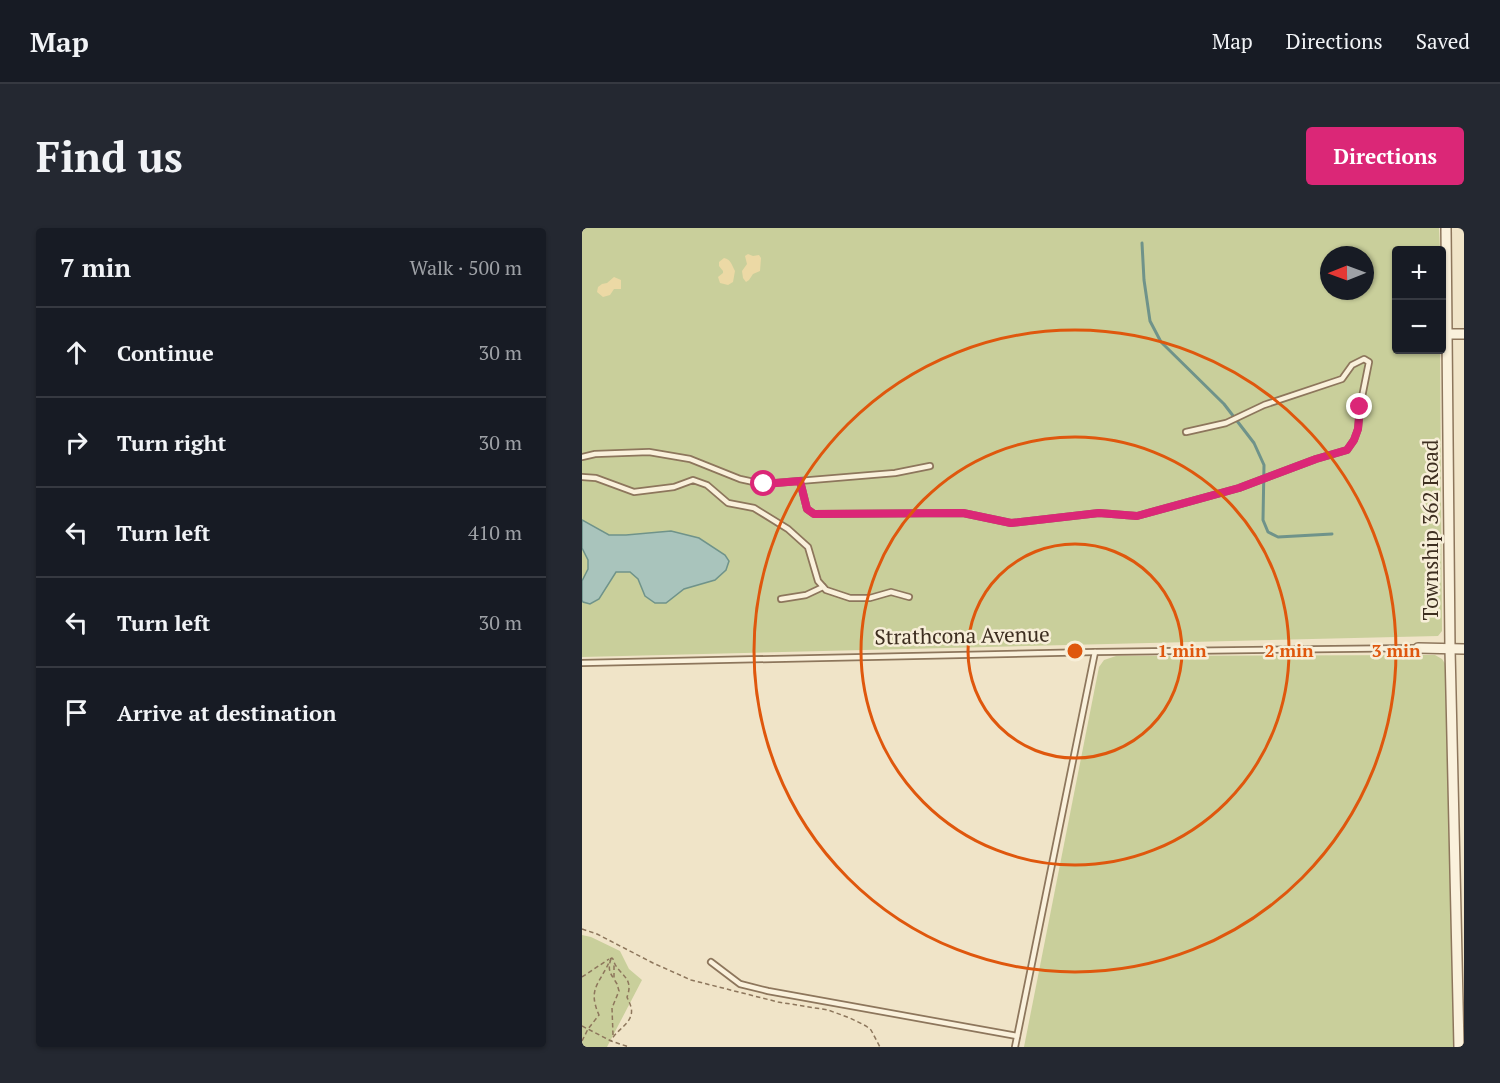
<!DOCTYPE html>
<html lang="en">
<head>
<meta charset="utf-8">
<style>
  :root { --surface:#171b24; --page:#242831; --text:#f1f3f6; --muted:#9ea1a6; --line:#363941; --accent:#db2777 }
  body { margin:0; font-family:"PT Serif",serif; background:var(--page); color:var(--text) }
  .controls { position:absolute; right:18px; top:18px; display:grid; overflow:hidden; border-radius:6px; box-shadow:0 2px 4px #0004 }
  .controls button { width:54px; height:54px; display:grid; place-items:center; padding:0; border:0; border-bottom:2px solid var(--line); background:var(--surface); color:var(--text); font:30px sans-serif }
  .compass { position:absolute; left:738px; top:18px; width:54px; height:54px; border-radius:50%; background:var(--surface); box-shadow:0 2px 4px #0004; rotate:269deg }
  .stop { position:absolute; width:18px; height:18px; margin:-14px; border:4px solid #db2777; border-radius:50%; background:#fff }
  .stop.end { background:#db2777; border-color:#fff; box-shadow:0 2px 6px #0008 }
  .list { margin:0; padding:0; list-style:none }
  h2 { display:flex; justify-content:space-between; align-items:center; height:78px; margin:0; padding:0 24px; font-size:26px }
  h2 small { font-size:20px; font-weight:400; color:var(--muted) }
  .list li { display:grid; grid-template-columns:39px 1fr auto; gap:18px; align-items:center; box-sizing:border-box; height:90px; padding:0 24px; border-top:2px solid var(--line) }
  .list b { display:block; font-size:22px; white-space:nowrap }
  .list em { font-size:20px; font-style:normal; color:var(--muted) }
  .icon { flex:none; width:33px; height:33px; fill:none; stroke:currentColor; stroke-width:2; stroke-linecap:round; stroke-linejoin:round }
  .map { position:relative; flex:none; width:882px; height:819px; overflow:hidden; border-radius:6px }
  header { display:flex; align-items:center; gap:36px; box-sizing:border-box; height:84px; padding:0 30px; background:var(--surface); border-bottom:2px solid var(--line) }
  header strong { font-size:28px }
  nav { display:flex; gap:33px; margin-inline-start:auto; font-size:21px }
  .intro { display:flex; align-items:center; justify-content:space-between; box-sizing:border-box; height:144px; padding:0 36px }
  h1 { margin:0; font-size:42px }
  .button { padding:15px 27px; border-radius:6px; background:var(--accent); color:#fff; font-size:21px; font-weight:700 }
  main { display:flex; gap:36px; padding:0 36px }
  aside { flex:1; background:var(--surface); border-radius:6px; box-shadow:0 2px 4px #0004 }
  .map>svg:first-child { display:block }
</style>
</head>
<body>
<header>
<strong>Map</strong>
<nav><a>Map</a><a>Directions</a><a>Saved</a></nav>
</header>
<div class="intro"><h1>Find us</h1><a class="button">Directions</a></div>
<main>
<aside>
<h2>7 min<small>Walk · 500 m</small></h2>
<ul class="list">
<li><svg class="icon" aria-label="ahead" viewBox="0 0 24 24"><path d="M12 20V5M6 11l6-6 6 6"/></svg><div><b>Continue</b></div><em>30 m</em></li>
<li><svg class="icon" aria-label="right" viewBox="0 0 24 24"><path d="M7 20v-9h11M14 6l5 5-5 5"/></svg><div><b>Turn right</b></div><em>30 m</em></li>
<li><svg class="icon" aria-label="left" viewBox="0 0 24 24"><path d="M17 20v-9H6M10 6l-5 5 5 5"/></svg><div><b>Turn left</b></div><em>410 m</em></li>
<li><svg class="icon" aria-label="left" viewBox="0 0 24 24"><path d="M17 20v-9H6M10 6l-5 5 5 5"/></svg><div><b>Turn left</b></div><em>30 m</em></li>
<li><svg class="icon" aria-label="arrive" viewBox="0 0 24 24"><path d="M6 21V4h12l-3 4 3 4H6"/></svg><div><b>Arrive at destination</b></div></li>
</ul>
</aside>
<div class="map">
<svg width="882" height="819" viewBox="0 0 882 819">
  <rect width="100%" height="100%" fill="#f0e4c8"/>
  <g fill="#c9cf9b" fill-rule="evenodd">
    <path d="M 0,0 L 857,0 L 858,22 L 814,22 L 814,122 L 858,122 L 860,403 L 856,408 L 0,429 ZM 747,27 L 783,27 L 783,63 L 747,63 Z"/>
    <path d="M 853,427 L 860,431 L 864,437 L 872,819 L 442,819 L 517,439 L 522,432 L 534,428 Z"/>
    <path d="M 0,707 L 9,709 L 38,723 L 47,741 L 60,752 L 25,819 L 0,819 Z"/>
  </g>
  <g fill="#ecd9a5">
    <path d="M 166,26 L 171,28 L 177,27 L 179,30 L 178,43 L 171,46 L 167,52 L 164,54 L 161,50 L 160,43 L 165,36 L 163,28 Z"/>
    <path d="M 142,30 C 149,31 150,38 153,43 L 151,54 L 146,57 L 138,55 L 136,49 L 141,45 L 141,43 L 137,38 L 137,34 Z"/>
    <path d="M 32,49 L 39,52 L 39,61 L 32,61 L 28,67 L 21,69 L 15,64 L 16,59 L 20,56 L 25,55 Z"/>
  </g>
  <path fill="#a9c4bc" stroke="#6f938a" stroke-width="1.5" d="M 0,292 L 27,307 L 44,307 L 89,303 L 117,310 L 143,327 L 147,333 L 144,342 L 133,352 L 102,361 L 84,375 L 73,375 L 63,368 L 56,351 L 48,344 L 34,344 L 17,371 L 8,376 L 1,374 L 0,372 L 0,353 L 6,341 L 6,332 L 0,320 Z"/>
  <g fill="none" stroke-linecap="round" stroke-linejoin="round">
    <path stroke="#6f938a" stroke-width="3" d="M 560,15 L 562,52 L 568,93 L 579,114 L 642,176 L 672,215 L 682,237 L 681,292 L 686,304 L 696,309 L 750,306"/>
    <g stroke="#8d765c" stroke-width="8">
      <g id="service">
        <path d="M 0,229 L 13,226 L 67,224 L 108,231 L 158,251 L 181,256 L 313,245 L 348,238"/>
        <path d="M 0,249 L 14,250 L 52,264 L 92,259 L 111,252 L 125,257 L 146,275 L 172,280 L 206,301 L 226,319 L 236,353 L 244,362 L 268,370 L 288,370 L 309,364 L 327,369"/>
        <path d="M 218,253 L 225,281 L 232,286 L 381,285 L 429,295 L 517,285 L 555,288 L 657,260 L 734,231 L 765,222 L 772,212 L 776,201 L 778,179 L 787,134 L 782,131 L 770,137 L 760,151 L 682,177 L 644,195 L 604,204"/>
        <path d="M 199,371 L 224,367 L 241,359"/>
        <path d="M 0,435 L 513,424 L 836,420"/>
        <path d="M 129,734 L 158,756 L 186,763 L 435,808"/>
        <path d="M 433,819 L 513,424"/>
      </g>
    </g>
    <g stroke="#8d765c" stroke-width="12">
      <g id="minor">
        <path d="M 864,0 L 868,421 L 877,819"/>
        <path d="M 866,106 L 882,106"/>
        <path d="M 836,420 L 882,421"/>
      </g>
    </g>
    <g stroke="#8d765c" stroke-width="1.5" stroke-dasharray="4.5 3" stroke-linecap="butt">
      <path d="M 0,701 L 15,706 L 71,735 L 109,752 L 196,774 L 246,782 L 268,790 L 284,798 L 289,802 L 298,819"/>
      <path d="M 28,731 L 30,730 L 31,731 C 35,747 53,748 45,769 C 46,772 48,775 49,779 C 53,795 34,801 29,813"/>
      <path d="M 29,731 C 26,739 27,744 32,751"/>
      <path d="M 0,749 L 27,731"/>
      <path d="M 0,798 L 29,813 L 47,819"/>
      <path d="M 31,807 L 30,780 L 37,763 L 35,756 L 32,751 L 32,737"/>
      <path d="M 0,813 L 6,801 L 17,787 C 5,760 18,756 28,732"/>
    </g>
    <use href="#service" stroke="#faf1dc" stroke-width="4.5"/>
    <use href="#minor" stroke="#faf1dc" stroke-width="9"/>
  </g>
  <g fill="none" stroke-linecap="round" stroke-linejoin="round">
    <path stroke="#db2777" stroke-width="8" d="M 182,256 L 218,253 L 225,281 L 232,286 L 381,285 L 429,295 L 517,285 L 555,288 L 657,260 L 734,231 L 765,222 L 772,212 L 776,201 L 778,179"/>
  </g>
  <g fill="none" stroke="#df570d" stroke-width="3">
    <circle cx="493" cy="423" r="107"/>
    <circle cx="493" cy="423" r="214"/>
    <circle cx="493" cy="423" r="321"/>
  </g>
  <g text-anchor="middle" stroke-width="5" stroke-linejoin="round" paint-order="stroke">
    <g font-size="21" fill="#3d2e20" stroke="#f7eed8">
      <text transform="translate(849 302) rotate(-90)" y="7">Township 362 Road</text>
      <text transform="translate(380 408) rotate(-1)" y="7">Strathcona Avenue</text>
    </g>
  </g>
  <circle cx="493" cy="423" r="9" fill="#df570d" stroke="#f7eed8" stroke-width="3"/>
  <g font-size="18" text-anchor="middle" font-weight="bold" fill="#df570d" stroke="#f7eed8" stroke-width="5" stroke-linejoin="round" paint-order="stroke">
    <text x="600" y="429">1 min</text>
    <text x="707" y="429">2 min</text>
    <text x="814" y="429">3 min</text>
  </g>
</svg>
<div class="controls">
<button>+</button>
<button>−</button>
</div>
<svg class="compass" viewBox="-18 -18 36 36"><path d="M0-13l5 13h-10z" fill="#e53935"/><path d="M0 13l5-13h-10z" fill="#9ea1a6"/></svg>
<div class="stop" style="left:182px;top:256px"></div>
<div class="stop end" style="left:778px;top:179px"></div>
</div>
</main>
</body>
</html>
